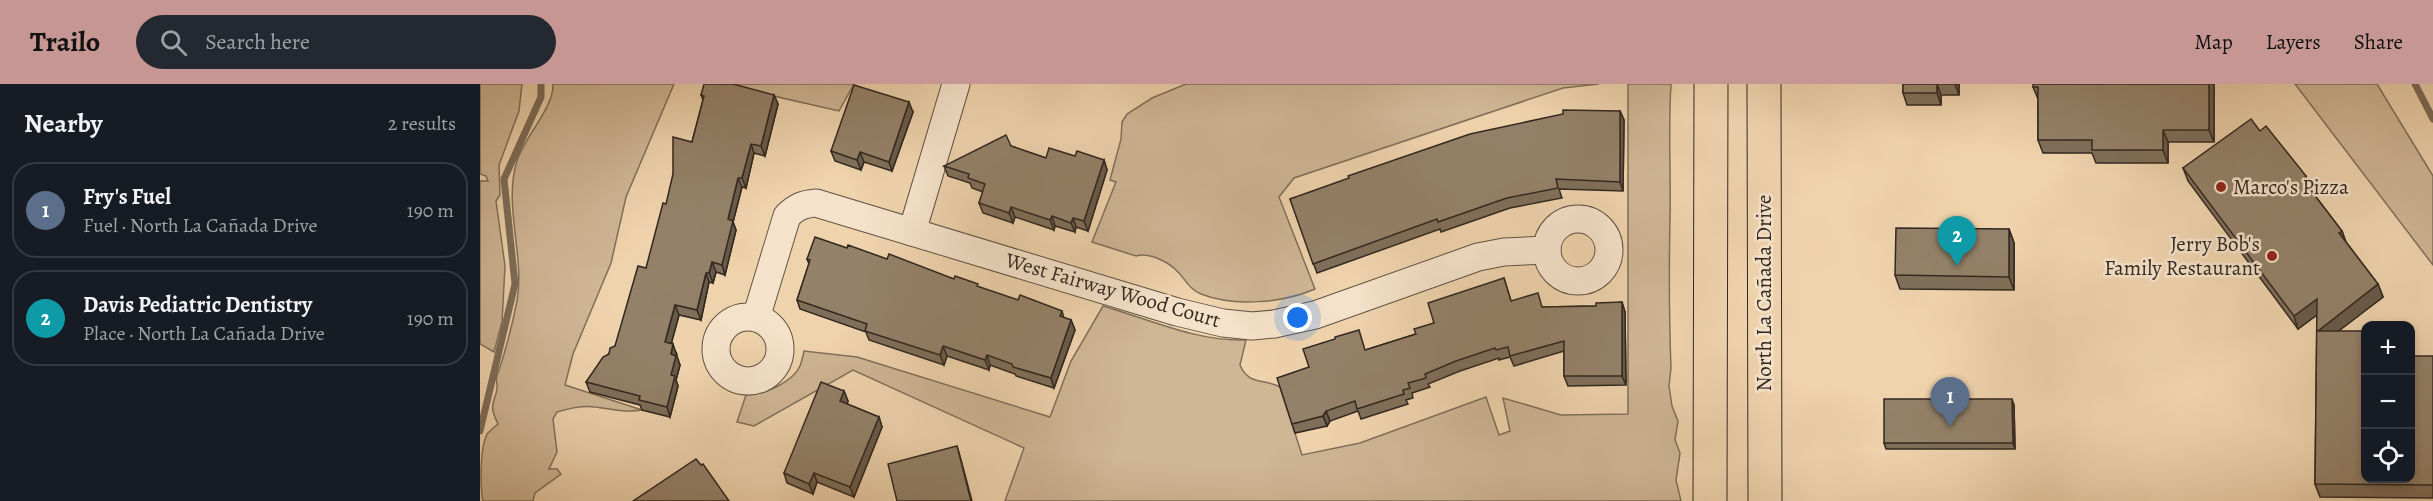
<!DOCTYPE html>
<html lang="en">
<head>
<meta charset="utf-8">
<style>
  :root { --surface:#171b24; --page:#242831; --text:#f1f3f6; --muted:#9ea1a6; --line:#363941; --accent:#c59692 }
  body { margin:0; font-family:Alegreya,serif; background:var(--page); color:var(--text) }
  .controls { position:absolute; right:18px; bottom:18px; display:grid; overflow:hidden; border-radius:12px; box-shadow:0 3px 9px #0003 }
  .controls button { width:54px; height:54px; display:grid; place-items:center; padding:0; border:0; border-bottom:2px solid var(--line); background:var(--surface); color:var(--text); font:30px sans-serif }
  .you { position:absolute; left:818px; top:234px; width:21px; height:21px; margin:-15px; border:4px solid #fff; border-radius:50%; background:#1a73e8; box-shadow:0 0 0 9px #1a73e833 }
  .badge { display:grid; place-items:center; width:39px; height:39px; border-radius:50%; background:var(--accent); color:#fff; font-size:20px; font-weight:700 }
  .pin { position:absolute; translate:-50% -50px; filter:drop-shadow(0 2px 3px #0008) }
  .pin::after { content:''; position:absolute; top:32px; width:21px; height:18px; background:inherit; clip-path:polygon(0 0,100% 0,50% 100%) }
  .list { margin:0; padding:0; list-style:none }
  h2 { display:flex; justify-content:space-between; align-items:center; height:78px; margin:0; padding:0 24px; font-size:26px }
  h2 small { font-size:20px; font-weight:400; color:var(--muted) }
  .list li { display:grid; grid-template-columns:39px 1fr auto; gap:18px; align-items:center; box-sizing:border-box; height:96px; margin:0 12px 12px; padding:0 12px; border:2px solid var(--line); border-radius:24px }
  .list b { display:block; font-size:22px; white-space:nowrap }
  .list p { margin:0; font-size:20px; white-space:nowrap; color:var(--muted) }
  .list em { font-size:20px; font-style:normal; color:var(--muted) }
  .icon { flex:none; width:33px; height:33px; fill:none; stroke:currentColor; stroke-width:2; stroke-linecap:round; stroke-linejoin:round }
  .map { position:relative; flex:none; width:1953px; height:417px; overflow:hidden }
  header { display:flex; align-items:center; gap:36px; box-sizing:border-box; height:84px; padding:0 30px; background:var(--accent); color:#111 }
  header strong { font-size:28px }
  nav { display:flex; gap:33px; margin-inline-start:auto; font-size:21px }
  .search { width:420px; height:54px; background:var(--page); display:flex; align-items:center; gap:15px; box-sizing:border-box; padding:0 21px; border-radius:33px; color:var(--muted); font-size:22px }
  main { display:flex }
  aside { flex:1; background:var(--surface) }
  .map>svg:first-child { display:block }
</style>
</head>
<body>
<header>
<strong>Trailo</strong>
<div class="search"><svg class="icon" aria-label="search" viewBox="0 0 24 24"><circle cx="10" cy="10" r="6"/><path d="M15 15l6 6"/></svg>Search here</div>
<nav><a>Map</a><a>Layers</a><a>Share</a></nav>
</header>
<main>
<aside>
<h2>Nearby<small>2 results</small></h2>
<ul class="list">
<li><span class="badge" style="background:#5c6f8a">1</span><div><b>Fry's Fuel</b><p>Fuel · North La Cañada Drive</p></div><em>190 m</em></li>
<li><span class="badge" style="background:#0f9aa8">2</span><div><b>Davis Pediatric Dentistry</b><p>Place · North La Cañada Drive</p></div><em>190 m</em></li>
</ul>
</aside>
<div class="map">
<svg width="1953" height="417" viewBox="0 0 1953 417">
  <rect width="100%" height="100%" fill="#efd3ad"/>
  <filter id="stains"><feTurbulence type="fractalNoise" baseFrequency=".00333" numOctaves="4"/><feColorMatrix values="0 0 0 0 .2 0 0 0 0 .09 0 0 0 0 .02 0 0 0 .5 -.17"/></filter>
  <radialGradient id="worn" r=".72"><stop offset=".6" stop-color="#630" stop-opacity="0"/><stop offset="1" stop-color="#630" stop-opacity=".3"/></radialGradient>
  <g fill="#cfb695" stroke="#806f5a" stroke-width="1.5">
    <path d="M 0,0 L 42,0 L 39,27 L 19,81 L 20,111 L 16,117 L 25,182 L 22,238 L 14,268 L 0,260 L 0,97 L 8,97 L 6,92 L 0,90 Z"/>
    <path d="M 73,0 L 194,0 L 146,113 L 131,179 L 93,270 L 85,301 L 162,326 C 145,329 132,325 115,323 C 102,321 90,324 77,328 L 73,335 L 77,368 L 69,385 L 77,385 L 81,390 L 55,409 L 53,417 L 3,417 C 0,401 0,364 7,350 C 10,347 14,343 18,340 C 16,336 14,331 13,327 C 11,319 16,313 17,305 C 18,301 15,296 17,292 C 25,269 32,242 37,217 C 45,172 23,121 37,77 C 44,53 74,24 73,0 Z"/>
    <path d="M 241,0 L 374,0 L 359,27 Z"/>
    <path d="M 706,0 L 1119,0 L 1083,4 L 814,94 L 799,113 L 835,205 C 803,219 754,223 721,210 C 709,205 706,196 698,188 C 689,178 669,168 656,172 L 612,158 L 636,98 L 630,96 L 641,55 L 642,38 L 647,30 L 672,14 Z"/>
    <path d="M 1148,0 L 1191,0 C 1188,44 1191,88 1190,133 C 1189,183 1189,233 1191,284 L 1189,302 L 1192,322 L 1198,337 L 1195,356 L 1200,369 L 1196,396 L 1201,417 L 525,417 L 544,364 L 373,286 L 274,342 L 257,338 L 266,311 C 284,311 313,298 320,282 C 322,277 323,272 324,267 L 377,273 L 570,333 L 591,277 L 623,222 C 668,235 718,258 766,256 L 760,281 C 769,302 784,294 800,303 L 822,371 L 880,359 L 1006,313 L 1019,351 L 1030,347 L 1023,314 L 1081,331 L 1148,330 Z"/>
    <path d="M 1815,0 L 1897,0 L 1953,92 L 1953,181 Z"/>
  </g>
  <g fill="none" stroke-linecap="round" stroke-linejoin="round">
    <g stroke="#7d6c58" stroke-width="7">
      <path d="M 1935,0 L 1953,35"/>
      <path d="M 0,347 L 35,200 L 24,95 L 61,13 L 61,0"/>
    </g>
    <g stroke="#615343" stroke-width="29">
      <g id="minor">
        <circle cx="1098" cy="166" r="31"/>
        <path d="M 432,148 L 476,0"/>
        <circle cx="268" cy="265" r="32"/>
        <path d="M 276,234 L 307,132 C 316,123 323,120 336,119 L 697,228 L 743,239 L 772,242 L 794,240 L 835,231 L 998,173 L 1024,168 L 1067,166"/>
      </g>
    </g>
    <g stroke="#322820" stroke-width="35">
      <g id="primary">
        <path d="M 1284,0 L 1285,417"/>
        <path d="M 1230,417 L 1231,0"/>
      </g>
    </g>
    <use href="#minor" stroke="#f5e2ca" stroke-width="27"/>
    <use href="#primary" stroke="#efd3ad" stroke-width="33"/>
  </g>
  <g fill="#7f6f5a" stroke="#322820" stroke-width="1.5">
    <path d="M 1423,0 L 1479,0 L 1479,11 L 1461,11 L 1461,21 L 1427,21 L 1423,9 Z"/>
    <path d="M 1734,0 L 1734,58 L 1688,58 L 1688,79 L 1616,79 L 1612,69 L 1563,69 L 1558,56 L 1558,15 L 1553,3 Z"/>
    <path d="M 221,11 L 294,11 L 298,20 L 285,72 L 274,69 L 266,104 L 262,103 L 253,138 L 256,146 L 245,191 L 236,188 L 233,199 L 229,198 L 221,236 L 199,231 L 191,260 L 197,270 L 196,272 L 200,281 L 196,296 L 198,302 L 190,333 L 162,326 L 160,321 L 110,308 L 106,298 L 135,262 L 166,184 L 212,58 L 223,16 Z"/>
    <path d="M 1140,27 L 1144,36 L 1143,107 L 1079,105 L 1082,114 L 1030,124 L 961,148 L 960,145 L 837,189 L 810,115 Z"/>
    <path d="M 433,28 L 412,87 L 384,78 L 381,86 L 355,77 L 351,67 Z"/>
    <path d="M 531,62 L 566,74 L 595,72 L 624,76 L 627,86 L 608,147 L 596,143 L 595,148 L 575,142 L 574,146 L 535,133 L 533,139 L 503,129 L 499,119 L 503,108 L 492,104 L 490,99 L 468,92 L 464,82 Z"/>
    <path d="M 1703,84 L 1831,105 L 1830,105 L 1862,147 L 1866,158 L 1898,200 L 1903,213 L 1858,247 L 1886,394 L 1953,272 L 1953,414 L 1840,413 L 1835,400 L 1837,231 L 1818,245 L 1708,97 Z"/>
    <path d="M 1529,145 L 1534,159 L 1534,206 L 1420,205 L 1415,191 Z"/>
    <path d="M 367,164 L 474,195 L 538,216 L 582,227 L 584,234 L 591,236 L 595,246 L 574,304 L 536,292 L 535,290 L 510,281 L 509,286 L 467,272 L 464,281 L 389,256 L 386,248 L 320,225 L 317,216 L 329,180 L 327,175 Z"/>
    <path d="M 1024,194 L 1031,217 L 1063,223 L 1116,222 L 1142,218 L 1145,228 L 1146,301 L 1088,302 L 1084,292 L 1084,267 L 1034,282 L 1030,273 L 1019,276 L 1019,274 L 980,287 L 948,300 L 950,303 L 932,309 L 933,314 L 926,316 L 928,320 L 881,335 L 878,327 L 850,337 L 847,342 L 815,349 L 812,340 L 886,266 L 936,250 Z"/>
    <path d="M 364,307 L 368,317 L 367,320 L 399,333 L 402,343 L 374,413 L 337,398 L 333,410 L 307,399 L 304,389 Z"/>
    <path d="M 1534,321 L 1535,365 L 1406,365 L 1404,359 Z"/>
  </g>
  <g fill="#685a4a" stroke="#322820" stroke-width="1.5">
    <path d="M 1457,0 L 1461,11 L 1461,21 L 1457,9 Z"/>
    <path d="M 1475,0 L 1479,0 L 1479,11 Z"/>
    <path d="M 1729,0 L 1734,0 L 1734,58 L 1729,46 Z"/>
    <path d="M 294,11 L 298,20 L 285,72 L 281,62 Z"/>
    <path d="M 429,18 L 433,28 L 412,87 L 409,78 Z"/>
    <path d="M 1140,27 L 1144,36 L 1143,107 L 1140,98 Z"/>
    <path d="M 1683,46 L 1688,58 L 1688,79 L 1683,66 Z"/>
    <path d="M 271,60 L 274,69 L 266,104 L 262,94 Z"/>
    <path d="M 380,68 L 384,78 L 381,86 L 377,76 Z"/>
    <path d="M 624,76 L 627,86 L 608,147 L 604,137 Z"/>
    <path d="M 1826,92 L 1831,105 L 1827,108 L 1823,96 Z"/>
    <path d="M 258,94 L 262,103 L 253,138 L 256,146 L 245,191 L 242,181 L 248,135 Z"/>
    <path d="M 531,123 L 535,133 L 533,139 L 529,129 Z"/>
    <path d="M 572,132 L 575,142 L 574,146 L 570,136 Z"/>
    <path d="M 593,134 L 596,143 L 595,148 L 591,139 Z"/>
    <path d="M 1529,145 L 1534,159 L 1534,206 L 1529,193 Z"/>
    <path d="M 1862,147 L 1866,159 L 1859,149 Z"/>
    <path d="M 232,178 L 236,188 L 233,199 L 229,189 Z"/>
    <path d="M 226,189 L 229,198 L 221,236 L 217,226 Z"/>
    <path d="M 1898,200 L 1903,213 L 1843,259 L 1838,247 Z"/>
    <path d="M 1837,215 L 1842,227 L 1818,245 L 1814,232 Z"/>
    <path d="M 1142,218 L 1145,228 L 1146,301 L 1142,292 Z"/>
    <path d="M 195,221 L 199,231 L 189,268 L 185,258 Z"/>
    <path d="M 591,236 L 595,246 L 574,304 L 571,294 Z"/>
    <path d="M 193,260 L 200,281 L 196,296 L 198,302 L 190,333 L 187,323 L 191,291 L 191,270 Z"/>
    <path d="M 463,262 L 467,272 L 464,281 L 460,271 Z"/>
    <path d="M 507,271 L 510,281 L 509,286 L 505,276 Z"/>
    <path d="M 364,307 L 368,317 L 364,327 L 360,317 Z"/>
    <path d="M 1532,315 L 1534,321 L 1535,365 L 1533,359 Z"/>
    <path d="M 846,327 L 850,337 L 847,342 L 843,332 Z"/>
    <path d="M 399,333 L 402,343 L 374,413 L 370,403 Z"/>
    <path d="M 477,362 L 480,372 L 492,417 L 491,417 Z"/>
    <path d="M 334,389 L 337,398 L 333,410 L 329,400 Z"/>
  </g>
  <g fill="#948169" stroke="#322820" stroke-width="1.5">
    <path d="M 224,0 L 253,0 L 294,11 L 281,62 L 271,60 L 262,94 L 258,94 L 248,135 L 253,137 L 242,181 L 232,178 L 229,189 L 226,189 L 217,226 L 195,221 L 185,258 L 193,260 L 191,270 L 196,272 L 191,291 L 195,292 L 187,323 L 159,316 L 160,312 L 106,298 L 123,273 L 129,270 L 130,264 L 135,262 L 158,182 L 166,184 L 183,119 L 186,120 L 193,90 L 193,53 L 212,58 L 224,12 L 221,11 Z"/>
    <rect x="1423" y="0" width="34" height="9"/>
    <path d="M 1553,0 L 1729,0 L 1729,46 L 1683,46 L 1683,66 L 1612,66 L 1612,56 L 1558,56 L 1558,3 L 1553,3 Z"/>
    <path d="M 374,1 L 429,18 L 409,78 L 380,68 L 377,76 L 351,67 Z"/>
    <path d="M 1083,26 L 1140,27 L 1140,98 L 1076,95 L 1078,104 L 1027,114 L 958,138 L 957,135 L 833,180 L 810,115 L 869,94 L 868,92 L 990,50 L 1083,30 Z"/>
    <path d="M 1771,35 L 1780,47 L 1786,42 L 1826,92 L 1823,96 L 1862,147 L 1859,149 L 1898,200 L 1838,247 L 1886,247 L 1886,394 L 1930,394 L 1930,272 L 1953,272 L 1953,401 L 1835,400 L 1837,215 L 1814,232 L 1703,84 Z"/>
    <path d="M 526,51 L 531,62 L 566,74 L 569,64 L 595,72 L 597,67 L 624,76 L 604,137 L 593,134 L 591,139 L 572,132 L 570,136 L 531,123 L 529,129 L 499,119 L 505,100 L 488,94 L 489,90 L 464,82 Z"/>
    <path d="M 1416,144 L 1529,145 L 1529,193 L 1415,191 Z"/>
    <path d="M 335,153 L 367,164 L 368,161 L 407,175 L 409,170 L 474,195 L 475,192 L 498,200 L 497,202 L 538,216 L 540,211 L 582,227 L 580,232 L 591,236 L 571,294 L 533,283 L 532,280 L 507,271 L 505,276 L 463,262 L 460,271 L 385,247 L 387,240 L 317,216 L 330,176 L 327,175 Z"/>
    <path d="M 1024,194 L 1031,217 L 1058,209 L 1062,223 L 1116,222 L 1116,219 L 1142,218 L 1142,292 L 1084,292 L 1084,257 L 1030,272 L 1028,263 L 1016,266 L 1015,264 L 976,277 L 945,290 L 946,294 L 928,299 L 930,304 L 923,306 L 924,310 L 877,325 L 875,317 L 846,327 L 843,332 L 812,340 L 797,294 L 829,283 L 823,265 L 855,255 L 855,253 L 879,246 L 885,266 L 936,250 L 934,245 L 954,239 L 948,219 Z"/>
    <path d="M 341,298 L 364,307 L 360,317 L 399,333 L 370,403 L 334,389 L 329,400 L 304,389 Z"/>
    <path d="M 1404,315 L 1532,315 L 1533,359 L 1404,359 Z"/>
    <path d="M 477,362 L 491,417 L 417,417 L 408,380 Z"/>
    <path d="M 216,375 L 221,381 L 223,380 L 249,417 L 153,417 Z"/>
  </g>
  <g fill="#8f2418" stroke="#f5e2ca" stroke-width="2">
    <circle cx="1741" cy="103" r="6"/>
    <circle cx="1792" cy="172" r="6"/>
  </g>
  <g text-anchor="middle" stroke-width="5" stroke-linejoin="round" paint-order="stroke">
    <g font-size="21" fill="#322820" stroke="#f5e2ca" text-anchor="start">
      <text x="1753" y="110">Marco's Pizza</text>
      <text x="1780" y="167" text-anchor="end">Jerry Bob's<tspan x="1780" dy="24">Family Restaurant</tspan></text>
    </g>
    <g font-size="21" fill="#322820" stroke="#f5e2ca">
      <text transform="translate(633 206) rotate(16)" y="7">West Fairway Wood Court</text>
      <text transform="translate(1284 209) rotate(-90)" y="7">North La Cañada Drive</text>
    </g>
  </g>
  <rect width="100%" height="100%" filter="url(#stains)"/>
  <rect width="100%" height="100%" fill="url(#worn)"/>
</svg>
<div class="controls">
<button>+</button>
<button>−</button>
<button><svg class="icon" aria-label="locate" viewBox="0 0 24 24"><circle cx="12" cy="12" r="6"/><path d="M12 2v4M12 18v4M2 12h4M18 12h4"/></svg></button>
</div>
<div class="you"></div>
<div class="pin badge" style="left:1470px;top:343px;background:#5c6f8a">1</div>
<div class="pin badge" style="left:1477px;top:182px;background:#0f9aa8">2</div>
</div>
</main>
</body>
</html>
